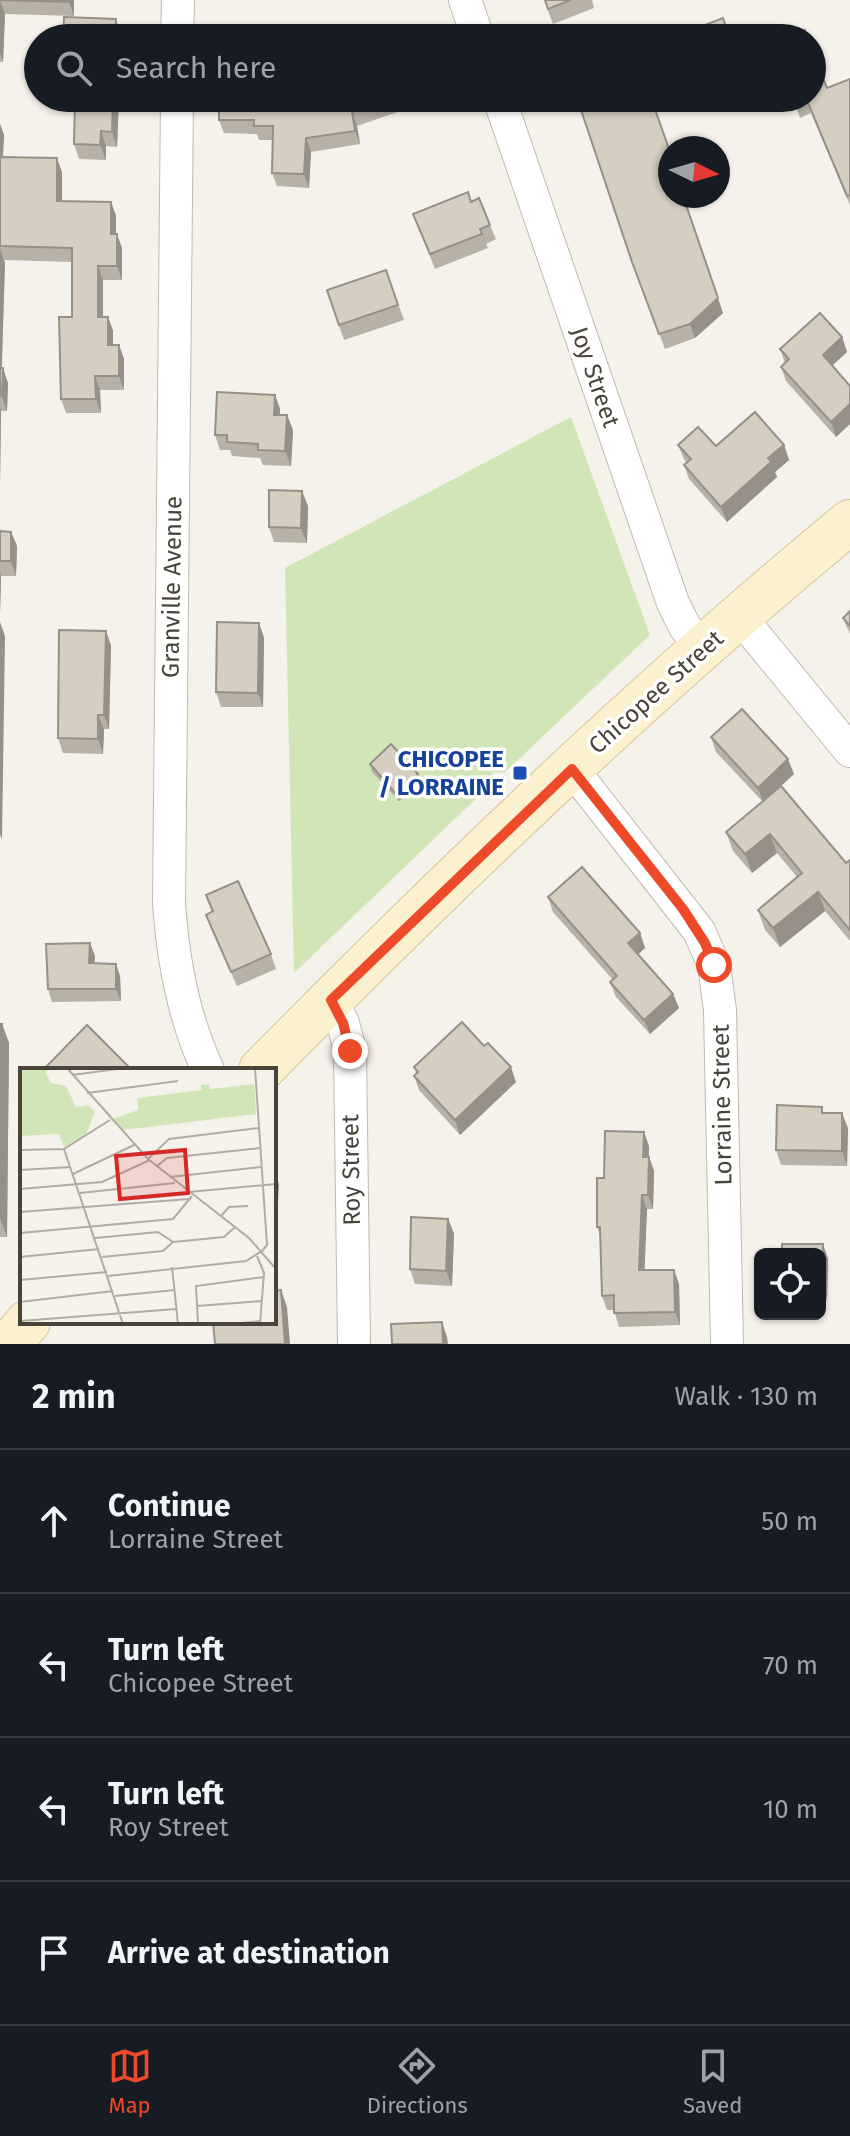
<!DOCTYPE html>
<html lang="en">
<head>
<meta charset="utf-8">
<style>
  :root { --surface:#171b24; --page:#242831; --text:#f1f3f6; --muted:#9ea1a6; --line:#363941; --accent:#ed4a29 }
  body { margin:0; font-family:"Fira Sans",sans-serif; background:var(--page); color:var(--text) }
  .controls { position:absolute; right:24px; bottom:24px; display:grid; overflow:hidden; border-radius:12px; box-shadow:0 2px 6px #0004 }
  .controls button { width:72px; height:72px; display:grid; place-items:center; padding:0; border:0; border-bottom:2px solid var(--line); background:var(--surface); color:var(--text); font:40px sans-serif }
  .compass { position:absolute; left:658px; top:136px; width:72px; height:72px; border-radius:50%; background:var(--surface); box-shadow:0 2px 6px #0004; rotate:95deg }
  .stop { position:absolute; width:24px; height:24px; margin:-18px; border:6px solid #ed4a29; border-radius:50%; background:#fff }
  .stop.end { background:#ed4a29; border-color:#fff; box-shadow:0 2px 8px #0008 }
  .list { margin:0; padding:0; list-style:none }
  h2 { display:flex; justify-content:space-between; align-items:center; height:104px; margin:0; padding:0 32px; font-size:34px }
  h2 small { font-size:26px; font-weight:400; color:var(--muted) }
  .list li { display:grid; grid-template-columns:52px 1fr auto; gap:24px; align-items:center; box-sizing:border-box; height:144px; padding:0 32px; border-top:2px solid var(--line) }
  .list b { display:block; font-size:30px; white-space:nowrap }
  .list p { margin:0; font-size:26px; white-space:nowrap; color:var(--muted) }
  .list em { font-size:26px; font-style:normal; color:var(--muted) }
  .icon { flex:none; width:44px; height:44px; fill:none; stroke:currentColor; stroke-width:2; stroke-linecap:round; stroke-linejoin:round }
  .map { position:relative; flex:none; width:850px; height:1344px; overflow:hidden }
  .search { position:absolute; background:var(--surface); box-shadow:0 2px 6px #0004; left:24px; right:24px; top:24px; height:88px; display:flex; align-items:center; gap:20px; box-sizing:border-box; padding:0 28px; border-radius:44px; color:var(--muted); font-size:30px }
  .sheet { height:680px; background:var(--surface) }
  nav { display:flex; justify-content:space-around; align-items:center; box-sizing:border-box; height:112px; border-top:2px solid var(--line); background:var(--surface); font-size:22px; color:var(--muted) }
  nav a { display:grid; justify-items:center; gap:4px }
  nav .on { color:var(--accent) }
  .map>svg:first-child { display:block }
</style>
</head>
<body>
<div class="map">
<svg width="850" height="1344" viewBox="0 0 850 1344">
  <rect width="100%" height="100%" fill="#f5f2eb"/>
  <path fill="#d0e6b7" d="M 571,417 L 650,635 L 504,773 L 494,772 L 483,784 L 483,792 L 294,973 L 285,568 Z"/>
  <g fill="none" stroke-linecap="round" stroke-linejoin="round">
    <g stroke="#c0baae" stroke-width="34">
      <g id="minor">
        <path d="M 465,0 L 478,38"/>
        <path d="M 177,38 L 178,0"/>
        <path d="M 177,98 L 169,903 C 173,961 183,1017 208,1070"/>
        <path d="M 499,98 L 673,603 L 685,627 L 703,649"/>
        <path d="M 740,617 L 850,751"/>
        <path d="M 572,769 L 699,931 L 714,965 L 720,1010 L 727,1344"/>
        <path d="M 331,1000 L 343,1023 L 350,1051 L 354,1344"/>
      </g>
    </g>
    <g stroke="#d1c59d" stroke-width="46">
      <g id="secondary">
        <path d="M 261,1070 C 449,879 644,692 850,522"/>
        <path d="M 9,1344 L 28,1322"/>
      </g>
    </g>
    <use href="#minor" stroke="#fff" stroke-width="32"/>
    <use href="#secondary" stroke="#fcf1ce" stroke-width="44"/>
  </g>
  <g fill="#b8b1a6">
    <path d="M 0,0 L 74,0 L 74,16 L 5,14 L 3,62 L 0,62 Z"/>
    <path d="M 544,0 L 592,0 L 594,8 L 553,24 Z"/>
    <path d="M 850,79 L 850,205 L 811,113 L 800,118 L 793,98 L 827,88 Z"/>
    <path d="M 119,98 L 117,147 L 106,146 L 106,160 L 79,159 L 74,144 Z"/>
    <path d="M 219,98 L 438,98 L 357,126 L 360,144 L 311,152 L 309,188 L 277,186 L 272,173 L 273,140 L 259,140 L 257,134 L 224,133 L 219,120 Z"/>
    <path d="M 0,124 L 4,135 L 3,157 L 62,172 L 62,201 L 111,202 L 116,216 L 116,234 L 122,248 L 122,280 L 103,280 L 103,317 L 108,317 L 113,331 L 113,345 L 119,345 L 124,359 L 124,390 L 100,390 L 101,413 L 66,413 L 61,399 L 72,317 L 72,262 L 4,260 L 5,263 L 2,368 L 8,383 L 7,411 L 1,411 L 0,484 Z"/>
    <path d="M 670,196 L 683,196 L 723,313 L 695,338 L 665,349 L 632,262 Z"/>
    <path d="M 471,202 L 490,225 L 496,239 L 486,244 L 488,248 L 435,269 L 413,214 Z"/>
    <path d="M 386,270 L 404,320 L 344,340 L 327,290 Z"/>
    <path d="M 842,337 L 847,352 L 832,366 L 850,386 L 850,424 L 836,437 L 786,381 L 781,367 L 785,363 L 780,349 Z"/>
    <path d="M 275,395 L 280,409 L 280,415 L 287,415 L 293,430 L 291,466 L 263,465 L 260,458 L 232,456 L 230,450 L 220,450 L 215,435 Z"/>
    <path d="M 678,445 L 716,446 L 784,445 L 789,460 L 775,472 L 777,477 L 727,522 L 689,479 L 684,465 L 686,462 L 684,459 Z"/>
    <path d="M 308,506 L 307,543 L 274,542 L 269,527 Z"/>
    <path d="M 0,531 L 11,532 L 17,546 L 16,576 L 1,576 L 0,614 Z"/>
    <path d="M 850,611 L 850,634 L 843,618 Z"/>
    <path d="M 259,623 L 264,638 L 263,707 L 221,707 L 216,692 Z"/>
    <path d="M 106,631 L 111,646 L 109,729 L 104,729 L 103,754 L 63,753 L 58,738 Z"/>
    <path d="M 711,737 L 794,774 L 779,788 L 846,863 L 850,860 L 850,941 L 825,911 L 780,947 L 765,930 L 758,910 L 797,877 L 777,853 L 752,873 L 733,851 L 726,832 L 762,801 L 716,752 Z"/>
    <path d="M 370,764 L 418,774 L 421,782 L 399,801 L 372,772 Z"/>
    <path d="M 206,895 L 271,954 L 276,969 L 237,986 L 206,915 L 212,912 Z"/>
    <path d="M 548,897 L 640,933 L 645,948 L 638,954 L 673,994 L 679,1008 L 650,1034 L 616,997 L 610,982 L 613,980 L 553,912 Z"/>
    <path d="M 95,956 L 94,963 L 120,976 L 121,1001 L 52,1002 L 48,989 Z"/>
    <path d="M 0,1024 L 2,1024 L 9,1043 L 7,1237 L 0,1237 Z"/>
    <path d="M 414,1067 L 516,1082 L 460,1135 L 419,1090 L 414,1076 L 416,1073 Z"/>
    <path d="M 848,1128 L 847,1166 L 781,1165 L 776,1150 Z"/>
    <path d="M 649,1146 L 649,1157 L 654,1171 L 653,1209 L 647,1209 L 644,1270 L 674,1270 L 679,1284 L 680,1325 L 619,1327 L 614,1310 L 607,1310 L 602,1296 L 600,1235 L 597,1227 L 604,1178 Z"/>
    <path d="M 448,1219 L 454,1234 L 452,1286 L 415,1284 L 410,1269 Z"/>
    <path d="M 820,1254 L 828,1259 L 827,1300 L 820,1299 Z"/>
  </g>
  <g fill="#969087">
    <path d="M 0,0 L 5,14 L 3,62 L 0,53 Z"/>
    <path d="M 69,0 L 74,0 L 74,16 L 69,2 Z"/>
    <path d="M 116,19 L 121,34 L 121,38 L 115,38 Z"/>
    <path d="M 113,98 L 119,98 L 117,147 L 112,132 Z"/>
    <path d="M 352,112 L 357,126 L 360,144 L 355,131 Z"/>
    <path d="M 0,124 L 4,135 L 2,171 L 0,164 Z"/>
    <path d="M 101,131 L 106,146 L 106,160 L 100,145 Z"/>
    <path d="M 306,138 L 311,152 L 309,188 L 304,174 Z"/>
    <path d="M 57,158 L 62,172 L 62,215 L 57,201 Z"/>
    <path d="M 683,196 L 723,313 L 695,338 L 690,324 Z"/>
    <path d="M 111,202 L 116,216 L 116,248 L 111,234 Z"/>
    <path d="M 117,234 L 122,248 L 122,280 L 117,266 Z"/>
    <path d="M 0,249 L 5,263 L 1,382 L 0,379 Z"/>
    <path d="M 98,266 L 103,280 L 103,331 L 98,317 Z"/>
    <path d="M 108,317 L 113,331 L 113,359 L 108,345 Z"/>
    <path d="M 842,337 L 847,352 L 828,369 L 823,355 Z"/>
    <path d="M 119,345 L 124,359 L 124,390 L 119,376 Z"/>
    <path d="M 3,368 L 8,383 L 7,411 L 2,396 Z"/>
    <path d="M 95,376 L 100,390 L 101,413 L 96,399 Z"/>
    <path d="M 275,395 L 280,409 L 279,429 L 274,415 Z"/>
    <path d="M 850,404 L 850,424 L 836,437 L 831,422 Z"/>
    <path d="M 0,407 L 1,411 L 0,484 Z"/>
    <path d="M 287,415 L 293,430 L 291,466 L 285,451 Z"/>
    <path d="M 784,445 L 789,460 L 775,472 L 777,477 L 727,522 L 721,507 L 768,458 Z"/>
    <path d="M 302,491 L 308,506 L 307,543 L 301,528 Z"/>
    <path d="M 11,532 L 17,546 L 16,576 L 11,561 Z"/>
    <path d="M 0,572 L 1,576 L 0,613 Z"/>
    <path d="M 0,622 L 5,636 L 2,840 L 0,834 Z"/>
    <path d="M 259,623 L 264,638 L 263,707 L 258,693 Z"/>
    <path d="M 106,631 L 111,646 L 109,729 L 104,715 Z"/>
    <path d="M 98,715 L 104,729 L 103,754 L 98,739 Z"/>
    <path d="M 788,759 L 794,774 L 763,802 L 758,788 Z"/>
    <path d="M 418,774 L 421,782 L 399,801 L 396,794 Z"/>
    <path d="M 770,834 L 777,853 L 752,873 L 745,854 Z"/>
    <path d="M 818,892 L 825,911 L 780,947 L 773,928 Z"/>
    <path d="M 640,933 L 645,948 L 634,958 L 628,943 Z"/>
    <path d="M 90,943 L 95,956 L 94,976 L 89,963 Z"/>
    <path d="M 116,964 L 120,976 L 121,1001 L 116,989 Z"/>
    <path d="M 673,994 L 679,1008 L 650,1034 L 644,1020 Z"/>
    <path d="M 2,1024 L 9,1043 L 7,1237 L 0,1218 Z"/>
    <path d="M 511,1067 L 516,1082 L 460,1135 L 455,1120 Z"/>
    <path d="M 842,1113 L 848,1128 L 847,1166 L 842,1151 Z"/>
    <path d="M 644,1132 L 649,1146 L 648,1171 L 643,1157 Z"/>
    <path d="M 649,1157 L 654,1171 L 653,1209 L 648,1195 Z"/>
    <path d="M 274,1170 L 279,1184 L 276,1242 L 274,1238 Z"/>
    <path d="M 642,1195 L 647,1209 L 644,1284 L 639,1270 Z"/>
    <path d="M 448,1219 L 454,1234 L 452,1286 L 446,1271 Z"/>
    <path d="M 823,1244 L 828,1259 L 827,1300 L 822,1285 Z"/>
    <path d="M 674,1270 L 679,1284 L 680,1325 L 675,1312 Z"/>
    <path d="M 281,1290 L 287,1307 L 290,1344 L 285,1344 Z"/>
    <path d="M 442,1322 L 447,1337 L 448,1344 L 443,1344 Z"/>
  </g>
  <g fill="#d6cec1" stroke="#969087" stroke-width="2">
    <path d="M 0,0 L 69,0 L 69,2 Z"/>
    <path d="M 545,0 L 571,0 L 548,9 Z"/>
    <path d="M 64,17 L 116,19 L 115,38 L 63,38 Z"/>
    <path d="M 723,18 L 730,38 L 697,38 L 694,29 Z"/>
    <path d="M 805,30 L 808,38 L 785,38 Z"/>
    <path d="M 812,50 L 827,88 L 850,79 L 850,195 L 847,196 L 806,98 L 795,103 L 793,98 L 812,98 Z"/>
    <path d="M 75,98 L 113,98 L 112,132 L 101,131 L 100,145 L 74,144 Z"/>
    <path d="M 219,98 L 393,98 L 352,112 L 355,131 L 306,138 L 304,174 L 272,173 L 273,126 L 254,126 L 254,120 L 219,120 Z"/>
    <path d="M 577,98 L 651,98 L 670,152 L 670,196 L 683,196 L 718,298 L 690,324 L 659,334 L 632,262 Z"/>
    <path d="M 0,157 L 57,158 L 57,201 L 111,202 L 111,234 L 117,234 L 117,266 L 98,266 L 98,317 L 108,317 L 108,345 L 119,345 L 119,376 L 95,376 L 96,399 L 61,399 L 59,317 L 72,317 L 72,248 L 0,246 Z"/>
    <path d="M 468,192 L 471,202 L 479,198 L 490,225 L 480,229 L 482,234 L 430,254 L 413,214 Z"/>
    <path d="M 386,270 L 398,305 L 339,325 L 327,290 Z"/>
    <path d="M 820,313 L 842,337 L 823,355 L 850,386 L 850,404 L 831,422 L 781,367 L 789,359 L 780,349 Z"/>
    <path d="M 0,368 L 3,368 L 2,396 L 0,396 Z"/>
    <path d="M 217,392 L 275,395 L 274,415 L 287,415 L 285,451 L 258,450 L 258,444 L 227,442 L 227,435 L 215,435 Z"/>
    <path d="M 755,412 L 784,445 L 768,458 L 771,462 L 721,507 L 684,465 L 691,459 L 678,445 L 698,427 L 716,446 Z"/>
    <path d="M 269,490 L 302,491 L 301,528 L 269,527 Z"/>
    <path d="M 0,531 L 11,532 L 11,561 L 0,561 Z"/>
    <path d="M 850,611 L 850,626 L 843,618 Z"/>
    <path d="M 217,622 L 259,623 L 258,693 L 216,692 Z"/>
    <path d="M 59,630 L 106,631 L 104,715 L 98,715 L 98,739 L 58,738 Z"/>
    <path d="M 742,709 L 788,759 L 758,788 L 711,737 Z"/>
    <path d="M 391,744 L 418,774 L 396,794 L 370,764 Z"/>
    <path d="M 781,786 L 846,863 L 850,860 L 850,930 L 818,892 L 773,928 L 758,910 L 802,873 L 770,834 L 745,854 L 726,832 Z"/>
    <path d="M 582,867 L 640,933 L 628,943 L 673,994 L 644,1020 L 610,982 L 617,976 L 548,897 Z"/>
    <path d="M 238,881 L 271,954 L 231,972 L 206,915 L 213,911 L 206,895 Z"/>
    <path d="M 90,943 L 89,963 L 116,964 L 116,989 L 48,989 L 46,944 Z"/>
    <path d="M 462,1022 L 484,1046 L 488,1043 L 511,1067 L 455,1120 L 414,1076 L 418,1072 L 414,1067 Z"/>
    <path d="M 0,1024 L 2,1024 L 0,1218 Z"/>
    <path d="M 87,1025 L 132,1070 L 43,1070 Z"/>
    <path d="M 777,1105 L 822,1107 L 822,1113 L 842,1113 L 842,1151 L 776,1150 Z"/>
    <path d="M 605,1131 L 644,1132 L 643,1157 L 649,1157 L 648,1195 L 642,1195 L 639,1270 L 674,1270 L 675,1312 L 614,1313 L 614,1295 L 602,1296 L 600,1227 L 597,1227 L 597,1178 L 604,1178 Z"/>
    <path d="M 411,1217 L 448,1219 L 446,1271 L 410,1269 Z"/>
    <path d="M 782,1244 L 823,1244 L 822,1285 L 820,1285 L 820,1254 L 782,1254 Z"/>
    <path d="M 281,1290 L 285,1344 L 215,1344 L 213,1322 L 274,1322 L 274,1291 Z"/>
    <path d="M 442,1322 L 443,1344 L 392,1344 L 391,1324 Z"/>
  </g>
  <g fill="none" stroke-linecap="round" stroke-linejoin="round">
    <path stroke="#ed4a29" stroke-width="10" d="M 350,1051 L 343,1023 L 331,1000 L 572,769 L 683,909 L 705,943 L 714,965"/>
  </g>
  <rect fill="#1a4fb4" stroke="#fff" stroke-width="3" x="512" y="765" width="16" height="16" rx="4"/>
  <g text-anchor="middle" stroke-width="7" stroke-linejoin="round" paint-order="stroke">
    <g font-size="24" fill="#494339" stroke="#fff">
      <text transform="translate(595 377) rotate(71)" y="8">Joy Street</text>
      <text transform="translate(172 587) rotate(-89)" y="8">Granville Avenue</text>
      <text transform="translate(656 692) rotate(-42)" y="8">Chicopee Street</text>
      <text transform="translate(722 1105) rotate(-91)" y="8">Lorraine Street</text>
      <text transform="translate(351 1170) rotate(-91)" y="8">Roy Street</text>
    </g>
    <g font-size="24" font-weight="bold" fill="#164399" stroke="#fff" text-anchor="end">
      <text x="504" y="767">CHICOPEE<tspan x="504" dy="28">/ LORRAINE</tspan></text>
    </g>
  </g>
  <g transform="translate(20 1068)">
    <rect width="256" height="256" fill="#f5f2eb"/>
    <path d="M 0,0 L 32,0 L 25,4 L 31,15 L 46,18 L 56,39 L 68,37 L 75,44 L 66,66 L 44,79 L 39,66 L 0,68 ZM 189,16 L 190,21 L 234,16 L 236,46 L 104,62 L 93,51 L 118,42 L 117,30 L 181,22 L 181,17 Z" fill="#d0e6b7"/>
    <path fill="none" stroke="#b0aca4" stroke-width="2" d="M 47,0 L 128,91 L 229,170 L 256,201M 235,0 L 247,177 L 242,183M 52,7 L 105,0M 67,25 L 158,13M 90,52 L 44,81 L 103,256M 0,82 L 44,81M 128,91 L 149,71 L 239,60M 137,98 L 147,90 L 240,80M 0,102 L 51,99M 53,106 L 114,77M 150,109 L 241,99M 0,121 L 82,114 L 130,92M 169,124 L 256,116M 60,125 L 155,115M 0,144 L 169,131M 201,148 L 209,139 L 228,138M 0,165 L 153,151 L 172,128M 75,170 L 138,164 L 153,174M 153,174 L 204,169 L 215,159M 237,188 L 244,205 L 240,256M 0,189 L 79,181M 82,189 L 143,183 L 153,174M 152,199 L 158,256M 88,208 L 226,193 L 242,183M 0,212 L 87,204M 95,228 L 155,222M 0,234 L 93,223M 177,238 L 242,233M 0,253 L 156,241M 178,256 L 176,218 L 244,209M 210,256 L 241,253"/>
    <path fill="#d62828" fill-opacity="0.15" stroke="#d62828" stroke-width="4" d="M 165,82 L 168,125 L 100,131 L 96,88 Z"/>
    <rect width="256" height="256" fill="none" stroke="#494339" stroke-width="4"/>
  </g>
</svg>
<div class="controls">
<button><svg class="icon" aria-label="locate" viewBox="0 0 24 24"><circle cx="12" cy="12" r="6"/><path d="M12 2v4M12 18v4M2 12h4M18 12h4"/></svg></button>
</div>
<svg class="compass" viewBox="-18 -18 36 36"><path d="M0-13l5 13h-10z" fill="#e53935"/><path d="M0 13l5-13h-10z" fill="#9ea1a6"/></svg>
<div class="stop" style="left:714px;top:965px"></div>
<div class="stop end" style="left:350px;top:1051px"></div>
<div class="search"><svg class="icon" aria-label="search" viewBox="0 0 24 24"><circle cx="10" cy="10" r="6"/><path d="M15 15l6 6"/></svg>Search here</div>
</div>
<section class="sheet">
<h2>2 min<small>Walk · 130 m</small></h2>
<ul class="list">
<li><svg class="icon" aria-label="ahead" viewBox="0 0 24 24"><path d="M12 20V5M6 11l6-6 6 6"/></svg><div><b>Continue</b><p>Lorraine Street</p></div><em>50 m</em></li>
<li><svg class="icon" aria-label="left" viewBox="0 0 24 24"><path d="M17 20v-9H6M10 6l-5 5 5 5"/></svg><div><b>Turn left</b><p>Chicopee Street</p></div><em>70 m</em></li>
<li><svg class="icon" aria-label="left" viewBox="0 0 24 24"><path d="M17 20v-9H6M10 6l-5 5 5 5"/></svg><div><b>Turn left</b><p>Roy Street</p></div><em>10 m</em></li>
<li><svg class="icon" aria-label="arrive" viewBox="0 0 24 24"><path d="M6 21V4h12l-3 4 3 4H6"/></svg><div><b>Arrive at destination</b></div></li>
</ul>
</section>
<nav>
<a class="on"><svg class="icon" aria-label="map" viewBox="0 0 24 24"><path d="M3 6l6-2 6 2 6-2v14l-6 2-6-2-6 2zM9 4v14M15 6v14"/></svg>Map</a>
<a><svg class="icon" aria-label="directions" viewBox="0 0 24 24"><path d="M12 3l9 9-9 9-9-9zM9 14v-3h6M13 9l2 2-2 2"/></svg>Directions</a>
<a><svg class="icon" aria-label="saved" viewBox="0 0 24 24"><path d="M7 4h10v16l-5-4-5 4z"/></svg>Saved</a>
</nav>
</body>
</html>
